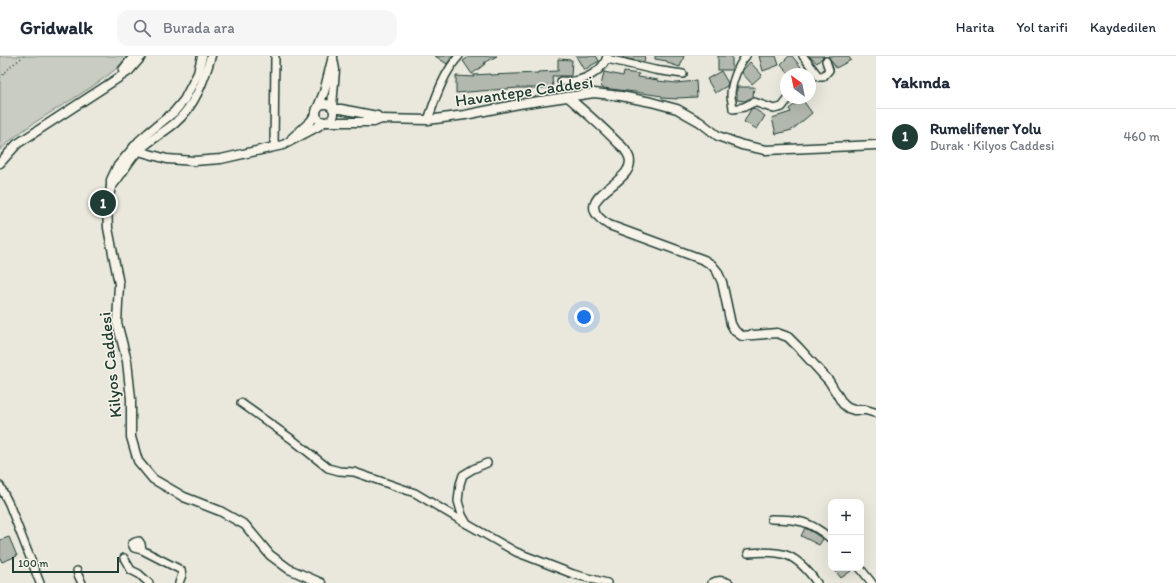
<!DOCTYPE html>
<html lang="tr">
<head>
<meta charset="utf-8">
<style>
  :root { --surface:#fff; --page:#f6f6f7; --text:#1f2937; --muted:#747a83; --line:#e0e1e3; --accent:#1f3d34 }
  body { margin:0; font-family:Itim,sans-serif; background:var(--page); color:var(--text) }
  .controls { position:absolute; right:12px; bottom:12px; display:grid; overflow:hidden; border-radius:8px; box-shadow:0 4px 16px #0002 }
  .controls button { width:36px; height:36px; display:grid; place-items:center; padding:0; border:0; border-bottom:1px solid var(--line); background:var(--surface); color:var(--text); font:20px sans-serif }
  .compass { position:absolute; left:780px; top:12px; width:36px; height:36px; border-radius:50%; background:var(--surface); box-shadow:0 4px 16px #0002; rotate:327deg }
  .scale { position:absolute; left:12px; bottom:10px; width:107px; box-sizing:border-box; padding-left:4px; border:2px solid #1f3d34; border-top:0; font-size:11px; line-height:14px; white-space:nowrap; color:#1f3d34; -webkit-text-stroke:3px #f7f3e8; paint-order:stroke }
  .you { position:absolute; left:584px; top:261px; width:14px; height:14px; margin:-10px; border:3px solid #fff; border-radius:50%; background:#1a73e8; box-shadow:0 0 0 6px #1a73e833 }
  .badge { display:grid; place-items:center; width:26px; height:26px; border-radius:50%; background:var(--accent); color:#fff; font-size:13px; font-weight:700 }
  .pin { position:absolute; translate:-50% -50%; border:2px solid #fff; box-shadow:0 1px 4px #0006 }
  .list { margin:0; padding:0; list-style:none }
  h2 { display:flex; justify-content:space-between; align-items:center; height:52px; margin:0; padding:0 16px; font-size:17px }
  h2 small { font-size:13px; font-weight:400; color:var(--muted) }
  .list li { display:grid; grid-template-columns:26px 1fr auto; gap:12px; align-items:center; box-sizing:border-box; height:56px; padding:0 16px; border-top:1px solid var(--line) }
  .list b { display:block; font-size:15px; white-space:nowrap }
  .list p { margin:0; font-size:13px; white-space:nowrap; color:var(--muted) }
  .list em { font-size:13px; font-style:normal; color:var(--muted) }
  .icon { flex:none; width:22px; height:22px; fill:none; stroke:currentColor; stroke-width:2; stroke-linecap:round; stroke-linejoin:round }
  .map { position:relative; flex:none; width:876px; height:527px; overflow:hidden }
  header { display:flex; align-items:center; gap:24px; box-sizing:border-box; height:56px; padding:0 20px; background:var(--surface); border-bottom:1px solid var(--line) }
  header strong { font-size:19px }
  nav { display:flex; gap:22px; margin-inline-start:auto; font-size:14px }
  .search { width:280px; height:36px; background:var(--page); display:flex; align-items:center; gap:10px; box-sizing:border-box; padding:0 14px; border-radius:12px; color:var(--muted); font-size:15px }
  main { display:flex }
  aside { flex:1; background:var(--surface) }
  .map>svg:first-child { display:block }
</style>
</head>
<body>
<header>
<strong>Gridwalk</strong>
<div class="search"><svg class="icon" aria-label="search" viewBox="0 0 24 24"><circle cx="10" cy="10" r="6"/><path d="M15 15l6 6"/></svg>Burada ara</div>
<nav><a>Harita</a><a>Yol tarifi</a><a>Kaydedilen</a></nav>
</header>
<main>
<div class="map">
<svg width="876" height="527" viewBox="0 0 876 527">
  <rect width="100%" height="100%" fill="#eae8dd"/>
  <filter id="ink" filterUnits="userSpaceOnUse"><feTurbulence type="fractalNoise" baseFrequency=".025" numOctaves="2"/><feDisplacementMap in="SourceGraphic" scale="8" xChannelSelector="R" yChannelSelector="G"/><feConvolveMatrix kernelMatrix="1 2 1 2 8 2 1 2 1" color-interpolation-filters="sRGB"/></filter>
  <g filter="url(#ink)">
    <path fill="#c8ccc1" stroke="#74847a" d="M 0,0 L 127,0 C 119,13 105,21 93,30 C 62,51 26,68 0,94 Z"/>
    <g fill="#b2b8ae" stroke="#1f3d34">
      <path d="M 435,0 L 453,0 L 447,8 Z"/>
      <path d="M 470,0 L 497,0 L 484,7 L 485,8 L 472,18 L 463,5 Z"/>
      <path d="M 576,0 L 596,0 L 599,5 L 584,14 Z"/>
      <path d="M 623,0 L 645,0 L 644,6 L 623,2 Z"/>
      <path d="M 655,0 L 684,0 L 680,11 L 667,7 L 667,5 L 655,3 Z"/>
      <rect x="718" y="0" width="14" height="14"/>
      <path d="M 759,0 L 776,0 L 779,9 L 763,15 Z"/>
      <path d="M 789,0 L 792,0 L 801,11 L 793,18 L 789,18 L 781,8 Z"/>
      <path d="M 809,0 L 824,0 L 817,7 Z"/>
      <path d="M 828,0 L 848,0 L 851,4 L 836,12 Z"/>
      <path d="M 558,3 L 572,4 L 571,20 L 552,20 L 553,32 L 518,32 L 456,37 L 456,20 L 474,21 L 473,19 L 490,18 L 490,19 L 538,17 L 538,16 L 558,15 Z"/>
      <path d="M 750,6 L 762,19 L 752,28 L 742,17 L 743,14 Z"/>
      <path d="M 721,15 L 728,27 L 727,30 L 715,37 L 707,23 Z"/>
      <path d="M 604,16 L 623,20 L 624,16 L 639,18 L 638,21 L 658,24 L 658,25 L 676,27 L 696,25 L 697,41 L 677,42 L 677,43 L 662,42 L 662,40 L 635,36 L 603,32 L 601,30 Z"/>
      <path d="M 737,31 L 754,31 L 753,41 L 745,45 L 737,44 Z"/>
      <path d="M 802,43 L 812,57 L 792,74 L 776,78 L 772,62 L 791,56 L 789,53 Z"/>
      <path d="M 753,52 L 765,60 L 757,73 L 744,66 L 751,53 Z"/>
      <path d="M 805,472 L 814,477 L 823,483 L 819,489 L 801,480 Z"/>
      <path d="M 9,481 L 17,500 L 2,506 L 0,502 L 0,484 Z"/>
      <path d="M 833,512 L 849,512 L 851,515 L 841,522 Z"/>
    </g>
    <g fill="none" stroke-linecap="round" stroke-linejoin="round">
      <g stroke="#1f3d34" stroke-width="10">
        <g id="minor">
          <path d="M 746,0 C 738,9 731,28 731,39 C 731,44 733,48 733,53 L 744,51 L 754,46 L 774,53 L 782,51 L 789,42"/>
          <path d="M 803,0 L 819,21 L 823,21 L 829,14 L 826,5"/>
          <path d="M 607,3 L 655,14 L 683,18"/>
          <path d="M 561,25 C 565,25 570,26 574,25 C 587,23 604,14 607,0"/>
          <path d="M 428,64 C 436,41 443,18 459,0"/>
          <path d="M 274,91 L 275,0"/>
          <path d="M 241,347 L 293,384 L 328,412 L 339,415 L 354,416 L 415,437 L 467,468"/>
          <path d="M 487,407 L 473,413 L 463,419 L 460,428 L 458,445 L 462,459 L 467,468 L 516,496 L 573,518 L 607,527"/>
          <path d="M 0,430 L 9,448 L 40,527"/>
          <path d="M 771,463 C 798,463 810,465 831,483"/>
          <path d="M 142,494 L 141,488 L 139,485 L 135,486 L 132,488 L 134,492 L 142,494 L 181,514 L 182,519 L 179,527"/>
          <path d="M 748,497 C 783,494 796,497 817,527"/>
          <path d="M 124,502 L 131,514 L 139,518 L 149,527"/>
          <path d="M 860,512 L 872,527"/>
          <path d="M 77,515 L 78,519 L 82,527"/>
          <path d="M 712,527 C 718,523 723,524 729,527"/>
        </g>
      </g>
      <g stroke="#1f3d34" stroke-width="11">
        <g id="tertiary">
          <path d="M 202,0 L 198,17 L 184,44 L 174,56 L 148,77 L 139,85 L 117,111 L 111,124 L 111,131 L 107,151 L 108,172 L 119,228 L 117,267 L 127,305 L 131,343 L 131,381 L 138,405 L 153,423 L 184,441 L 220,455 L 245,469 L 270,499 L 289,513 L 321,527"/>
          <path d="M 123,14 L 134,0"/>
          <path d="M 568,41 C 585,56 602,70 618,87 C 622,90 627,96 629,101 C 639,128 563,141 609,169 L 704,204 L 712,209 L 717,215 L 722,226 L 731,268 L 735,275 L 742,280 L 777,277 L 788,281 L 798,291 L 829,325 L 843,348 L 848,352 L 854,354 L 866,354 L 876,357"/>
          <circle cx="325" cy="57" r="9"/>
          <path d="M 332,50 L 335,14 L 333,3"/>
          <path d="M 318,51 L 324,36 L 333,0"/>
          <path d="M 334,53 L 341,53 L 377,60 L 381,63"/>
          <path d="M 327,66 L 374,66 L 381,63 L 428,64 L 465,59 L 519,48 L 594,37 L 621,40 L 651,46 L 677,53 L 700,66 L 718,80 L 742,89 L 766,94 L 876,89"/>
          <path d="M 292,82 L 311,65 L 316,57"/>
          <path d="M 134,91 L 142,96 L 167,103 L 194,105 L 221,103 L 283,89 L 317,71 L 324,66"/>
          <path d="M 0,107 L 17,88 L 129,15 L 142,0"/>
          <path d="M 111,131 C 121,120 127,107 136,97 C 148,85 163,77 175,67 C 195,50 204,24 211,0"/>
        </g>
      </g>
      <path stroke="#1f3d34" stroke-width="1.5" stroke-dasharray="1 3" stroke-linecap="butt" d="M 0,22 L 11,10 L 24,0"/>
      <use href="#minor" stroke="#f7f3e8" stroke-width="7"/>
      <use href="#tertiary" stroke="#f7f3e8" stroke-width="8"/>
    </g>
  </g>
  <g text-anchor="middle" stroke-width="3" stroke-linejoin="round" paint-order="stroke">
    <g font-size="17" fill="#1f3d34" stroke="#f7f3e8">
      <text transform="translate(524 35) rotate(-8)" y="6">Havantepe Caddesi</text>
      <text transform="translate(110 309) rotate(-96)" y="6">Kilyos Caddesi</text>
    </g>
  </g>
</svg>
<div class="controls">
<button>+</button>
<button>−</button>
</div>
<svg class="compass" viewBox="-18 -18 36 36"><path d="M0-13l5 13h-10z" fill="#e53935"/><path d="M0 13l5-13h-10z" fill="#747a83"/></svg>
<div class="scale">100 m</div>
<div class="you"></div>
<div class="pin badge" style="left:103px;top:147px">1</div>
</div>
<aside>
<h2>Yakında<small></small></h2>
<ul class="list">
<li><span class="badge">1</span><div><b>Rumelifener Yolu</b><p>Durak · Kilyos Caddesi</p></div><em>460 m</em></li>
</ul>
</aside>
</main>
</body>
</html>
